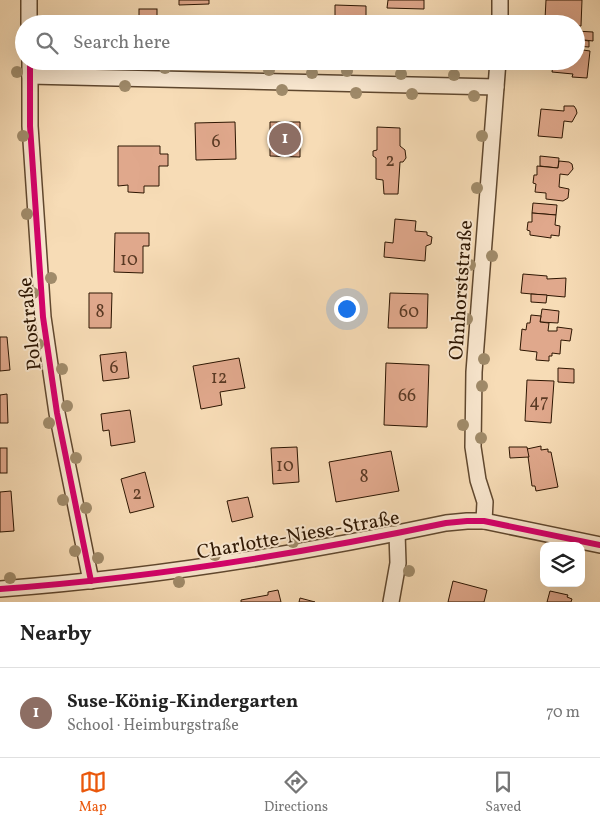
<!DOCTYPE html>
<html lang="en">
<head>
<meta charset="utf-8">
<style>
  :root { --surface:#fff; --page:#f6f6f6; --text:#222; --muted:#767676; --line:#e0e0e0; --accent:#ea580c }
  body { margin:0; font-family:Vollkorn,serif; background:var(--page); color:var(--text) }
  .controls { position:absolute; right:15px; bottom:15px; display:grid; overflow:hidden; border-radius:10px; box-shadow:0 5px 20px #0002 }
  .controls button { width:45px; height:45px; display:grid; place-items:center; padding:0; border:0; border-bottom:1px solid var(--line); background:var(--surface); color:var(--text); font:25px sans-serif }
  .you { position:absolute; left:346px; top:308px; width:18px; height:18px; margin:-12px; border:4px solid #fff; border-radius:50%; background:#1a73e8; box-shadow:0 0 0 8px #1a73e833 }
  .badge { display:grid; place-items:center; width:32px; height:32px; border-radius:50%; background:var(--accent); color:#fff; font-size:16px; font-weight:700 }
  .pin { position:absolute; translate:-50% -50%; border:2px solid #fff; box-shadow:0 1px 5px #0006 }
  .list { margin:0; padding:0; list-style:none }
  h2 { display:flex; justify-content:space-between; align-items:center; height:65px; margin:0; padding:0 20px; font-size:21px }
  h2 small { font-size:16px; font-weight:400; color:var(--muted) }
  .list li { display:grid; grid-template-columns:32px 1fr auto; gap:15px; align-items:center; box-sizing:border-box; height:90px; padding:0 20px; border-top:1px solid var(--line) }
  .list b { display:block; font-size:19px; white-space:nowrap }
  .list p { margin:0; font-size:16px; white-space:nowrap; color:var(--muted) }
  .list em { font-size:16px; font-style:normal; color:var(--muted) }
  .icon { flex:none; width:28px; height:28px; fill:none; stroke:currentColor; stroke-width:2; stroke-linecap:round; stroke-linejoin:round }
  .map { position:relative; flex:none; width:600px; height:602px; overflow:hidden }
  .search { position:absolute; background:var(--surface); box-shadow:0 5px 20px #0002; left:15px; right:15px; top:15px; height:55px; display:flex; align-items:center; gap:12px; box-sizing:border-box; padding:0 18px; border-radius:28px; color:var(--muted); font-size:19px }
  .sheet { height:155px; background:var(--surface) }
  nav { display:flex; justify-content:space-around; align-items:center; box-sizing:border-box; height:70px; border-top:1px solid var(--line); background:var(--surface); font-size:14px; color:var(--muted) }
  nav a { display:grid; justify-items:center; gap:2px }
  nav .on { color:var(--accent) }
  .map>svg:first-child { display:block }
</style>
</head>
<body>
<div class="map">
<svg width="600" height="602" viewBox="0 0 600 602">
  <rect width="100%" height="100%" fill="#f7dcb6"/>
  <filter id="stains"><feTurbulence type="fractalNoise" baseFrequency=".004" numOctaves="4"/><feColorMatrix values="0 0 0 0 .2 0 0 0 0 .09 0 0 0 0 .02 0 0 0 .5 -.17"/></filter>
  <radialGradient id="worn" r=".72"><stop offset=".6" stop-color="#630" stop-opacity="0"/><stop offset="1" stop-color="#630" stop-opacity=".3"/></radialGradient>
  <g fill="#e0a88c" stroke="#2d1602">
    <path d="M 179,0 L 209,0 L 209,4 L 179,5 Z"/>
    <path d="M 388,0 L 424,0 L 424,9 L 387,8 Z"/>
    <path d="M 546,0 L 582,0 L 581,26 L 576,26 L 576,24 L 551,24 L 551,19 L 545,19 Z"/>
    <path d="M 335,5 L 366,6 L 366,24 L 335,24 Z"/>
    <rect x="139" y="9" width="18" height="15"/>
    <path d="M 76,19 L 113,20 L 113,24 L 76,24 Z"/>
    <path d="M 260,19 L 300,20 L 300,24 L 260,24 Z"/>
    <path d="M 576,31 L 593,32 L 593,41 L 576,39 Z"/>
    <path d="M 576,39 L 589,41 L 589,47 L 576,46 Z"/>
    <path d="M 576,49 L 590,51 L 587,78 L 572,77 L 573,74 L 552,72 L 553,65 L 566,66 L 566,61 L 576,61 Z"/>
    <path d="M 564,106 L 574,106 L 576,109 L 577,113 L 572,122 L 564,121 L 562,138 L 538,136 L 541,109 L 564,111 Z"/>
    <path d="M 235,122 L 236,159 L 196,160 L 195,123 Z"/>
    <path d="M 270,122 L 300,122 L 300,157 L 270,156 Z"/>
    <path d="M 377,127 L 400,128 L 400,146 L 405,150 L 406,158 L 403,162 L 400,162 L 398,194 L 384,194 L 383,180 L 376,179 L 376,158 L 373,156 L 373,151 L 377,150 Z"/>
    <path d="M 118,146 L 160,146 L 160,154 L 168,154 L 168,166 L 159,166 L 159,186 L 144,186 L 144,193 L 128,192 L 128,185 L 118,186 Z"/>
    <path d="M 540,156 L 559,158 L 558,168 L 540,166 Z"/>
    <path d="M 559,161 L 569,162 L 572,164 L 573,169 L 568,175 L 560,174 L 559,187 L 569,189 L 568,198 L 563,201 L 546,199 L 546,193 L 535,192 L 536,184 L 533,183 L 534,175 L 537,175 L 537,166 L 558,168 Z"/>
    <path d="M 533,203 L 557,205 L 556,215 L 532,213 Z"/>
    <path d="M 532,213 L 556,215 L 555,225 L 560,226 L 559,236 L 551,235 L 551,238 L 530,235 L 530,231 L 527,230 L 528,222 L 532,222 Z"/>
    <path d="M 395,219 L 416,221 L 415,231 L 427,232 L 427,235 L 432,237 L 431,244 L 426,246 L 425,261 L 384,257 L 385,242 L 393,243 Z"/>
    <path d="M 115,233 L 149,233 L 149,246 L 143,246 L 143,273 L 114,272 Z"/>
    <path d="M 523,274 L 547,276 L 547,279 L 566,278 L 565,297 L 521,293 Z"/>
    <path d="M 89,293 L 112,293 L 111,328 L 89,328 Z"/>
    <path d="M 390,293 L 428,294 L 427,328 L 388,328 Z"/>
    <path d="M 531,294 L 547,295 L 546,303 L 531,302 Z"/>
    <path d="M 542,309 L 559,311 L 558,323 L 540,322 Z"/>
    <path d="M 531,315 L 541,316 L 540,322 L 549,323 L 548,331 L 557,331 L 557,327 L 572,329 L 570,341 L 561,340 L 560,354 L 552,353 L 552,356 L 549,356 L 549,361 L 536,360 L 537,352 L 520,350 L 522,329 L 526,330 L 527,323 L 530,323 Z"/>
    <path d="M 0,337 L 7,337 L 10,370 L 0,371 Z"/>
    <path d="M 126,352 L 129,378 L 103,381 L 100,355 Z"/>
    <path d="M 239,358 L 245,388 L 220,392 L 222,405 L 201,409 L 193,366 Z"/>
    <path d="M 386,363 L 429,365 L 427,427 L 384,425 Z"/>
    <path d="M 558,368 L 574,369 L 574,383 L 558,382 Z"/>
    <path d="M 527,380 L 554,381 L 551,423 L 525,421 Z"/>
    <path d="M 7,394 L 8,423 L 0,423 L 0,395 Z"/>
    <path d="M 130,410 L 135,442 L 111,446 L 109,430 L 103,431 L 101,414 Z"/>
    <path d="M 541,446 L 541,450 L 548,449 L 548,452 L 551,452 L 558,487 L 536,491 L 535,486 L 532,486 L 527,449 Z"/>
    <path d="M 297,447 L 299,482 L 273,484 L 271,448 Z"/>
    <path d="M 509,447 L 527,447 L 529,457 L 510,458 Z"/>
    <rect x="0" y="448" width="7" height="25"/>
    <path d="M 391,451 L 399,491 L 336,502 L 329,462 Z"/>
    <path d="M 145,472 L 154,507 L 130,513 L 121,479 Z"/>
    <path d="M 11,491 L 14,531 L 0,532 L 0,492 Z"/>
    <path d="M 248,497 L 253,517 L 232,522 L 227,501 Z"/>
    <path d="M 453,581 L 487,590 L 484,602 L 448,602 Z"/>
    <path d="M 278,590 L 281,602 L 241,602 L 241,600 L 268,595 L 268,592 Z"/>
    <path d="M 550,591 L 568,595 L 567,597 L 572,599 L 571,602 L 547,602 Z"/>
    <path d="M 300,598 L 315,602 L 299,602 Z"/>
  </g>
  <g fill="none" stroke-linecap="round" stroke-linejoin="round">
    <g stroke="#60482f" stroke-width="18">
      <g id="minor">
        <path d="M 29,0 L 29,24"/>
        <path d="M 500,24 L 500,0"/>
        <path d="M 30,61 L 30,126 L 43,317 L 57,413 L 91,581"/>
        <path d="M 30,76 L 496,87"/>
        <path d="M 484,521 L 485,502 L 478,480 L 473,447 L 474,372 L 498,61"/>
        <path d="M 0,589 C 150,578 299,554 446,523 L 467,521 L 484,521 L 600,545"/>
        <path d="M 391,602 L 398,563 L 397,533"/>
      </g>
    </g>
    <use href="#minor" stroke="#fae8d0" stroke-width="15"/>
    <g stroke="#fae8d0" stroke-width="9">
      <g id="cycleway">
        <path d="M 30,61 L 30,126 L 43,317 L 57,413 L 91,581"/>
        <path d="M 0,589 C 150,578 299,554 446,523 L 467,521 L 484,521 L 600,545"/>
      </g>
    </g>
    <use href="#cycleway" stroke="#d6006c" stroke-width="6"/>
  </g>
  <g fill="#a08b6a">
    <circle cx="165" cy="68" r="6"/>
    <circle cx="269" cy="70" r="6"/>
    <circle cx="347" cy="71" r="6"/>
    <circle cx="17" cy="72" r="6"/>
    <circle cx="312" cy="73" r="6"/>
    <circle cx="401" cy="74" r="6"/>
    <circle cx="454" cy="75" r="6"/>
    <circle cx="125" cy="86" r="6"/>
    <circle cx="282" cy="90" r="6"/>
    <circle cx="356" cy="93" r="6"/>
    <circle cx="412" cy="94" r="6"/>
    <circle cx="474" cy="96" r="6"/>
    <circle cx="23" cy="136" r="6"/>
    <circle cx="482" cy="136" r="6"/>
    <circle cx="477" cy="188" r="6"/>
    <circle cx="27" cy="214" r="6"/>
    <circle cx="492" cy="256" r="6"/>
    <circle cx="470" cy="265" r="6"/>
    <circle cx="51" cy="278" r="6"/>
    <circle cx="33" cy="293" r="6"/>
    <circle cx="467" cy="319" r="6"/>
    <circle cx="38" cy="344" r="6"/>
    <circle cx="484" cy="359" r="6"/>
    <circle cx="62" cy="369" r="6"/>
    <circle cx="482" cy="386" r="6"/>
    <circle cx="67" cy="406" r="6"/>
    <circle cx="49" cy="423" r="6"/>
    <circle cx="463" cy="425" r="6"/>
    <circle cx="481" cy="438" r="6"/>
    <circle cx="76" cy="458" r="6"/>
    <circle cx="63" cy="500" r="6"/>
    <circle cx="86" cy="508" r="6"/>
    <circle cx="394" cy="521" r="6"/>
    <circle cx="293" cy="542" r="6"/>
    <circle cx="75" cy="551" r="6"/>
    <circle cx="215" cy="555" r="6"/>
    <circle cx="98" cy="558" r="6"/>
    <circle cx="409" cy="571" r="6"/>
    <circle cx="10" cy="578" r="6"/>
    <circle cx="179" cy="582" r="6"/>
  </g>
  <g text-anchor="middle" stroke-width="4" stroke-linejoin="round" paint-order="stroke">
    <g font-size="18" fill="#5a3a24">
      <text x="216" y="147">6</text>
      <text x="390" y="166">2</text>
      <text x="129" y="265">10</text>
      <text x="100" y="317">8</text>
      <text x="409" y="317">60</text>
      <text x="114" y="373">6</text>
      <text x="219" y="383">12</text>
      <text x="407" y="401">66</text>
      <text x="539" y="407">47</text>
      <text x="285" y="471">10</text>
      <text x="364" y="482">8</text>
      <text x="137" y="499">2</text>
    </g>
    <g font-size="20" fill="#2d1602" stroke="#fae8d0">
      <text transform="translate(460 290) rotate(-86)" y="7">Ohnhorststraße</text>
      <text transform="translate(29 324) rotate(-96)" y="7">Polostraße</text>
      <text transform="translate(298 534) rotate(-10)" y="7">Charlotte-Niese-Straße</text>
    </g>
  </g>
  <rect width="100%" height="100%" filter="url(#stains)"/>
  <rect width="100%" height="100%" fill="url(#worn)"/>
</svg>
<div class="controls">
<button><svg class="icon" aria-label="layers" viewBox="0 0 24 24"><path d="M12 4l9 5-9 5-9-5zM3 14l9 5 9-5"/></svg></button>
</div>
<div class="you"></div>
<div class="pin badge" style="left:285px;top:139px;background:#8d6e63">1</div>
<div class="search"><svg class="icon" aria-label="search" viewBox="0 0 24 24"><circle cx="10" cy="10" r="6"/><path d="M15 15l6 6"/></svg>Search here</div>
</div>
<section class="sheet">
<h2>Nearby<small></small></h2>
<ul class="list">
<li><span class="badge" style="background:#8d6e63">1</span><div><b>Suse-König-Kindergarten</b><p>School · Heimburgstraße</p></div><em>70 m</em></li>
</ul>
</section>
<nav>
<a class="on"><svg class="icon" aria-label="map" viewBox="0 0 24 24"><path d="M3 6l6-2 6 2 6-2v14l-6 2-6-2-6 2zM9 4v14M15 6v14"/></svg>Map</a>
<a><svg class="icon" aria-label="directions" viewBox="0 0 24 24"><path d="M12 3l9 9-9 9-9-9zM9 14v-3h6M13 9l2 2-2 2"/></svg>Directions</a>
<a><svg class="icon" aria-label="saved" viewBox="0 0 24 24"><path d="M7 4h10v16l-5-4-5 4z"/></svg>Saved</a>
</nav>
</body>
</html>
